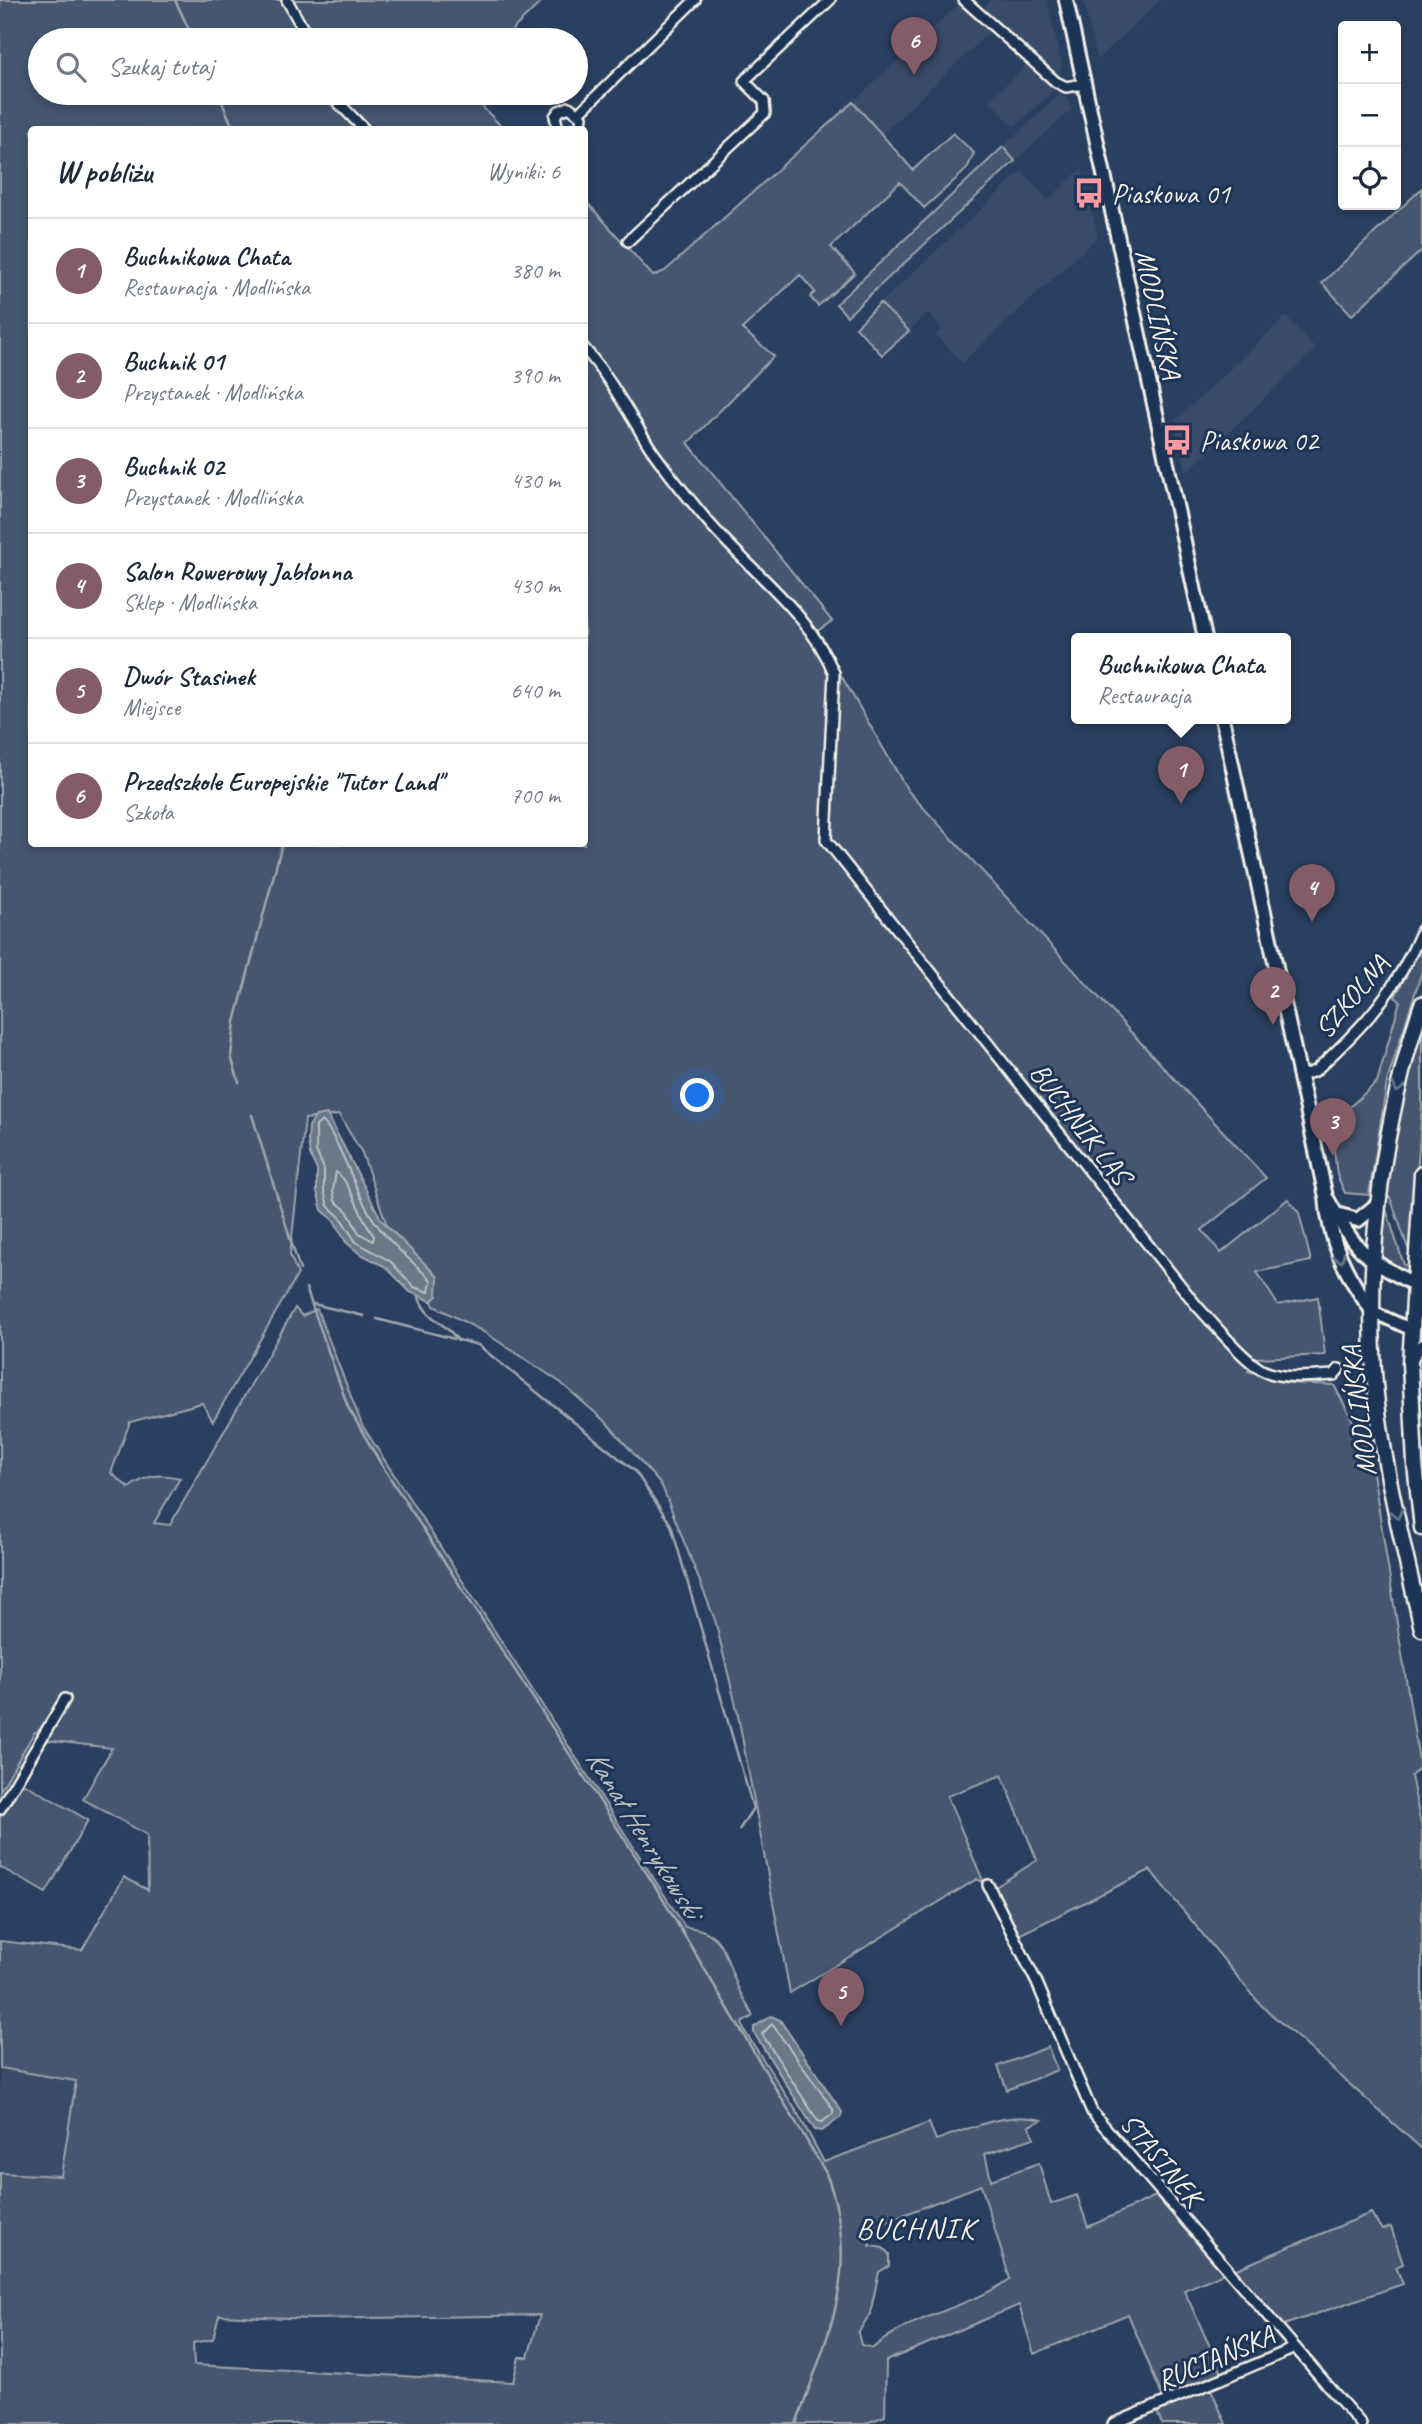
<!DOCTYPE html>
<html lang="pl">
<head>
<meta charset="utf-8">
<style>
  :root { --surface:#fff; --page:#f2f2f3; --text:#1f2937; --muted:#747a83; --line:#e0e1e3; --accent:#845c67 }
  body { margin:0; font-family:Caveat,sans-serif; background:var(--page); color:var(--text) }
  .controls { position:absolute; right:21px; top:21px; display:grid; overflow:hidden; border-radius:7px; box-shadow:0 4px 10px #0003 }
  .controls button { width:63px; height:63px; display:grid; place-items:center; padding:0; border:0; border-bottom:2px solid var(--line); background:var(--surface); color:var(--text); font:35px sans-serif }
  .you { position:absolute; left:698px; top:1096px; width:24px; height:24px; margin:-18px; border:5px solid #fff; border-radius:50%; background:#1a73e8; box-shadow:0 0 0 10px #1a73e833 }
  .badge { display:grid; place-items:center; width:46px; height:46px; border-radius:50%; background:var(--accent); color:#fff; font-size:23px; font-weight:700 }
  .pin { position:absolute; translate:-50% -58px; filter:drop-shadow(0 2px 4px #0008) }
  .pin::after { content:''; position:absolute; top:37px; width:24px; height:21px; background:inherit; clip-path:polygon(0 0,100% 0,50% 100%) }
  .popup { position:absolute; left:1071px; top:633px; width:220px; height:91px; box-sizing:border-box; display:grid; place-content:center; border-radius:7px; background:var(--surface); filter:drop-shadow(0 2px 5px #0005); font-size:23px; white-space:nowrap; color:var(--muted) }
  .popup b { font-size:26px; color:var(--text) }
  .popup::after { content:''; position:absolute; left:50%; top:100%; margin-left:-14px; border:14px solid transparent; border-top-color:var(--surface) }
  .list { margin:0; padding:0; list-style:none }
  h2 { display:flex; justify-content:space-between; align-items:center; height:91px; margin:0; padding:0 28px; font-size:30px }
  h2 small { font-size:23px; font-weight:400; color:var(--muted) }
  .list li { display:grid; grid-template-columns:46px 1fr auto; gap:21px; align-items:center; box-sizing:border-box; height:105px; padding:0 28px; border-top:2px solid var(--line) }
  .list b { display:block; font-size:26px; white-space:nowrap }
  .list p { margin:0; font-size:23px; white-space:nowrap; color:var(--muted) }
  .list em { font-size:23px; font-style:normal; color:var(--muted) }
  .icon { flex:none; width:38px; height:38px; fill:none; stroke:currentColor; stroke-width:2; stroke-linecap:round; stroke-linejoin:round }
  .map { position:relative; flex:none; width:1422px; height:2424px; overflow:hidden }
  .search { position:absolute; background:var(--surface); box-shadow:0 4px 10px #0003; left:28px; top:28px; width:560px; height:77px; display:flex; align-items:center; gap:18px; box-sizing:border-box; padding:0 24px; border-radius:38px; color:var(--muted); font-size:26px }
  .panel { position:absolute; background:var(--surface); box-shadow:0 4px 10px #0003; left:28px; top:126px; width:560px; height:721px; border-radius:7px }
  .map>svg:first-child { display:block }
</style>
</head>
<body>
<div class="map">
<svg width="1422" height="2424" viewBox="0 0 1422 2424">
  <rect width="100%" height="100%" fill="#2a4060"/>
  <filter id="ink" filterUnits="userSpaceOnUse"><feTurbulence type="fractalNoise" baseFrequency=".0143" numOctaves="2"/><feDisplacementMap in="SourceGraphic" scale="14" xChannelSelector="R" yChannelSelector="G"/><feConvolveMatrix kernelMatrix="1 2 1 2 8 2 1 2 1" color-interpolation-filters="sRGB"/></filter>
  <g filter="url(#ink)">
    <g fill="#374c69">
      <path d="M 990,0 L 1047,0 L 1062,67 L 1056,77 L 983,9 Z"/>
      <path d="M 1088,0 L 1161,0 L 1097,60 L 1084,3 Z"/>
      <path d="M 961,2 L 992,30 L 881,135 L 853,102 Z"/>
      <path d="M 1027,65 L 1054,90 L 1014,127 L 989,100 Z"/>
      <path d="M 1061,93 L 1069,101 L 1071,110 L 1015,161 L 1003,147 Z"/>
      <path d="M 1082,168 L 1098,237 L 962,363 L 936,335 L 942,329 L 928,313 L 909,331 L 880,303 L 1022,171 L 1048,200 Z"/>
      <path d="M 1286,316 L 1316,349 L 1186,473 L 1175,421 Z"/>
      <path d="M 0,2068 L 76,2080 L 61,2177 L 0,2173 Z"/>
    </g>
    <g fill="#445771" stroke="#9ca4ac" stroke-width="2" fill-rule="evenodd">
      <path d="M 0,0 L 543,0 L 502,40 L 40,40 L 40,93 L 469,93 L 504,129 L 32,130 L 32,844 L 584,844 L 585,200 L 653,276 L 665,271 L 853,102 L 913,170 L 953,133 L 974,153 L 967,169 L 924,208 L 900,182 L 831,247 L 855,273 L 818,306 L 810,297 L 815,292 L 800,275 L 742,329 L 774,356 L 688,443 L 832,621 L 816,632 L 908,791 L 1266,1178 L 1202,1230 L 1221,1253 L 1288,1199 L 1299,1213 L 1311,1261 L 1257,1272 L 1278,1305 L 1318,1297 L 1325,1355 L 1255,1358 L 1248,1371 L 1291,1383 L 1334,1385 L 1370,1454 L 1420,1767 L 1411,1776 L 1422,1829 L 1422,2149 L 1260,2004 L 1150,1870 L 1017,1936 L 994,1888 L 1037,1860 L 1002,1775 L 947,1796 L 984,1883 L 977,1879 L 790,1993 L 737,1710 L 715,1620 L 662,1486 L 607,1423 L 560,1382 L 484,1332 L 434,1306 L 428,1291 L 391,1237 L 362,1153 L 339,1115 L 305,1119 L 290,1255 L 298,1274 L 213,1421 L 202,1403 L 130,1422 L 111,1473 L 129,1488 C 146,1475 160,1473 180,1478 L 154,1523 L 170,1525 L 295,1308 L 302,1316 L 317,1309 L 362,1425 L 685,1927 C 724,1930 723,1952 735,1980 C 739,1992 747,2004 753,2016 L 742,2023 L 744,2030 L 797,2112 L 824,2162 L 929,2123 L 936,2140 C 969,2129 1008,2110 1042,2120 L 1029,2126 L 1034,2138 L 985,2154 L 991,2180 L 1039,2163 L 1051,2204 L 1077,2195 L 1088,2227 L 1156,2196 L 1224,2273 L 1184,2290 L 1222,2373 L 1163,2398 L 1128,2314 L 1034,2354 L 1019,2305 L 886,2361 L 885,2416 L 864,2424 L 0,2424 L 0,2173 L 61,2176 L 76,2081 L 0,2068 L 0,1941 L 82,1950 L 124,1877 L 148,1890 L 147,1835 L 83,1799 L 112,1748 L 45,1740 L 67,1702 L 63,1695 L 44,1727 L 34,1733 L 0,1791 ZM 981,2185 L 1010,2279 C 968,2309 912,2314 873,2348 L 861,2345 L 858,2333 L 870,2314 L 879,2272 L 889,2266 L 889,2254 L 883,2248 L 870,2246 L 870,2233 L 874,2226 ZM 219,2315 L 311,2319 L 540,2315 L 528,2357 L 519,2357 L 513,2382 L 194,2365 L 193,2343 L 213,2339 Z"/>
      <path d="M 1003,147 L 1015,161 L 847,316 L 836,304 Z"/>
      <path d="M 1422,188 L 1422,250 L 1352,315 L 1322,283 Z"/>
      <path d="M 880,303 L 909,331 L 882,355 L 856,327 Z"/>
      <path d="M 1422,944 L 1422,971 L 1387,1082 L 1369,1195 L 1345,1193 L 1337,1175 L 1331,1124 L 1377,1082 L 1400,1001 L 1395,997 Z"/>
      <path d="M 1422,1025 L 1422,1106 L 1411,1257 L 1390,1197 L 1386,1197 L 1396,1128 Z"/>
      <path d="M 1385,1206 L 1404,1265 L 1410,1266 L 1409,1275 L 1381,1260 Z"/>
      <path d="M 25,1784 L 88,1820 L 46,1893 L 0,1867 L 0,1818 L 20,1785 Z"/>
      <path d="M 1048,2047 L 1057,2070 L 1007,2090 L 998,2066 Z"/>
      <path d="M 1371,2213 L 1382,2230 L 1391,2227 L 1403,2264 L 1396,2267 L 1403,2284 L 1281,2326 L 1234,2270 Z"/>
      <path d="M 1211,2389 L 1226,2424 L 1162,2424 L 1157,2412 Z"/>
    </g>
    <g fill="#6a788a" stroke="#a1a8b0" stroke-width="2">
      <path d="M 327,1114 L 382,1221 L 438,1277 L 437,1296 L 431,1301 L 410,1292 L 386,1267 L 359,1253 L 346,1242 L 334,1221 L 322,1210 L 317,1191 L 317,1170 L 310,1155 L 308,1141 L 309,1126 L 316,1116 Z"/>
      <path d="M 771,2016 L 780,2020 L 842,2112 L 841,2117 L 822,2131 L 815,2130 L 754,2033 L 754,2027 Z"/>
    </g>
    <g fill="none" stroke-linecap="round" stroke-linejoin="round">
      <g stroke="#bdc1c2" stroke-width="2">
        <path d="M 322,1121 C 335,1131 356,1190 366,1207 C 381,1237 408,1257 431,1280 L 429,1292 L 414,1287 L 390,1261 L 356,1242 L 340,1217 L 328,1206 L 324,1191 L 324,1169 L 316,1151 L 316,1126 Z"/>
        <path d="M 336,1172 C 350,1180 361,1220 374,1236 L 373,1241 L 359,1233 L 347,1211 L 335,1201 L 333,1190 Z"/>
        <path d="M 772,2024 L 833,2109 L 833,2114 L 822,2122 L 818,2121 L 762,2034 Z"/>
      </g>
      <g stroke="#a1a8b0" stroke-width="2.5">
        <path d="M 175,0 L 194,40"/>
        <path d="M 218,93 L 234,130"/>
        <path d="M 239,1082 L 231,1056 L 235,1022 L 282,844"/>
        <path d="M 252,1115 L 300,1270"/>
        <path d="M 306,1288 L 348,1407 L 381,1464 L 655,1886 L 826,2173 C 863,2269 828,2334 796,2424"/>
        <path d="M 419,1298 C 428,1322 447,1322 458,1341"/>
        <path d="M 313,1304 L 364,1316"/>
        <path d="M 377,1319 L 478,1345 L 635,1471 L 671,1525 L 753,1808 L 739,1830"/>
      </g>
      <g stroke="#f4f1e8" stroke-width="14">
        <g id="minor">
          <path d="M 287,0 L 309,40"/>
          <path d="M 964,0 L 1056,82 L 1066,87 L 1083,84"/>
          <path d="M 329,93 L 365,130"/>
          <path d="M 580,112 L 695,0"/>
          <path d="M 558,130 L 555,116 L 559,111 L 569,107 L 582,117 L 580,130"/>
          <path d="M 628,241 L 765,113 L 764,101 L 744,81 L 830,0"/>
          <path d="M 584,348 C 610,378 628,412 649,446 C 666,471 686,495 705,518 C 749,571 807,608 834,673 L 826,840 L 1197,1306 C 1212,1322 1246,1363 1264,1371 C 1285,1380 1312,1376 1334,1375 L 1339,1369"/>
          <path d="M 1300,1076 L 1315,1071 C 1363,1027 1397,991 1422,930"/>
          <path d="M 1412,1359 L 1422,1345"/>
          <path d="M 0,1809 L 65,1699"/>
          <path d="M 988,1885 L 1037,1983 L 1092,2112 L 1361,2424"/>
          <path d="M 1113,2424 L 1295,2348"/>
        </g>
      </g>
      <g stroke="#f4f1e8" stroke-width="16">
        <path id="tertiary" d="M 1373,1312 L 1410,1329"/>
      </g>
      <g stroke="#f4f1e8" stroke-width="18">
        <g id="secondary">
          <path d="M 1066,0 L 1205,638"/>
          <path d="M 1222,718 L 1326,1197 C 1329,1242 1346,1276 1373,1312"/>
          <path d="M 1328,1200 C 1357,1253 1362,1256 1415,1285"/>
          <path d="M 1336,1214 L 1358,1220 L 1379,1203"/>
        </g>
      </g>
      <g stroke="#f4f1e8" stroke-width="19">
        <g id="primary">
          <path d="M 1422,1004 C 1383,1121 1366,1250 1374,1372 C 1380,1456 1404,1547 1422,1629"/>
          <path d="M 1422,1174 L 1410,1363 L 1415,1464 L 1422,1528"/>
        </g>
      </g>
      <use href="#minor" stroke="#1d3557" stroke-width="9"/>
      <use href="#tertiary" stroke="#1d3557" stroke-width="10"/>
      <use href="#secondary" stroke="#1d3557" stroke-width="12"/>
      <use href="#primary" stroke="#1d3557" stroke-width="14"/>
    </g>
    <defs><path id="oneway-chevron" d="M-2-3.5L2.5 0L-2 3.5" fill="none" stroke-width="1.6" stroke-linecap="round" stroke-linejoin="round" transform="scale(1.75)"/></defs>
    <g stroke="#68778a">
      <use href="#oneway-chevron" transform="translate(1398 1088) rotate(104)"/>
      <use href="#oneway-chevron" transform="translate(1340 1258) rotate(69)"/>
      <use href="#oneway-chevron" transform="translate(1397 1514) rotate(78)"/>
    </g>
  </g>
  <defs>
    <g id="bus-bare" transform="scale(2.415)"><path d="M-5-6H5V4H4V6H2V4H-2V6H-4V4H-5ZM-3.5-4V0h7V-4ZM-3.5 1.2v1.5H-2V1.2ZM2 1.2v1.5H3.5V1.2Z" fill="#ff9aa2" stroke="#1d3557" stroke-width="2.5" paint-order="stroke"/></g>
  </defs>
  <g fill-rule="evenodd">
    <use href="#bus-bare" x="1089" y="193"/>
    <use href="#bus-bare" x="1177" y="440"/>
  </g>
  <g text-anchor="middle" stroke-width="6" stroke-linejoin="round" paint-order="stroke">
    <g font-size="28" fill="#f4f1e8" stroke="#1d3557" text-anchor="start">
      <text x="1112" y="203">Piaskowa 01</text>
      <text x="1200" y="450">Piaskowa 02</text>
    </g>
    <g font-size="28" fill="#f4f1e8" stroke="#1d3557">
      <text transform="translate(1159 314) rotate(78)" y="10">MODLIŃSKA</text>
      <text transform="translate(1351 996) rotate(-50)" y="10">SZKOLNA</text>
      <text transform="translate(1081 1123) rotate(52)" y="10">BUCHNIK LAS</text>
      <text transform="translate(1358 1411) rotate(-97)" y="10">MODLIŃSKA</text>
      <text transform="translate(1162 2159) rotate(50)" y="10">STASINEK</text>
      <text transform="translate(1215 2357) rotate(-23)" y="10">RUCIAŃSKA</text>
    </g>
    <g font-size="30" font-style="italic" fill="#bdc1c2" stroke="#1d3557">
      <text transform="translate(644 1833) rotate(58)" y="10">Kanał Henrykowski</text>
    </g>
    <g font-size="30" letter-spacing="2" fill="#f4f1e8" stroke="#1d3557">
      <text x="916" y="2238">BUCHNIK</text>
    </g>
  </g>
</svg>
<div class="controls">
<button>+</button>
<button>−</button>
<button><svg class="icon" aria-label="locate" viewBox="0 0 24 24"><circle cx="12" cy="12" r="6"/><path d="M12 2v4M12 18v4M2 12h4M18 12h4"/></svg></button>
</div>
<div class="you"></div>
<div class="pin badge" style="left:1181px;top:804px">1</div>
<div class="popup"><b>Buchnikowa Chata</b>Restauracja</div>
<div class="pin badge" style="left:1273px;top:1025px">2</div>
<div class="pin badge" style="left:1333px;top:1156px">3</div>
<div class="pin badge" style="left:1312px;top:922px">4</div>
<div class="pin badge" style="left:841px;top:2026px">5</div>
<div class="pin badge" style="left:914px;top:75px">6</div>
<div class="search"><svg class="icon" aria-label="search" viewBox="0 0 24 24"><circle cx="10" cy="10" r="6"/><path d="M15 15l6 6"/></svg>Szukaj tutaj</div>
<section class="panel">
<h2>W pobliżu<small>Wyniki: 6</small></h2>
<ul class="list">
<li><span class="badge">1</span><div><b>Buchnikowa Chata</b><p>Restauracja · Modlińska</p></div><em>380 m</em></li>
<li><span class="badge">2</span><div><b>Buchnik 01</b><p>Przystanek · Modlińska</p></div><em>390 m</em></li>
<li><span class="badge">3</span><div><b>Buchnik 02</b><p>Przystanek · Modlińska</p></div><em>430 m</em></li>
<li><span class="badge">4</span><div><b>Salon Rowerowy Jabłonna</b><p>Sklep · Modlińska</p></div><em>430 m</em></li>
<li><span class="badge">5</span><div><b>Dwór Stasinek</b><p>Miejsce</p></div><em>640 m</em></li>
<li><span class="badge">6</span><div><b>Przedszkole Europejskie &quot;Tutor Land&quot;</b><p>Szkoła</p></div><em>700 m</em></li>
</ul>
</section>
</div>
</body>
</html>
